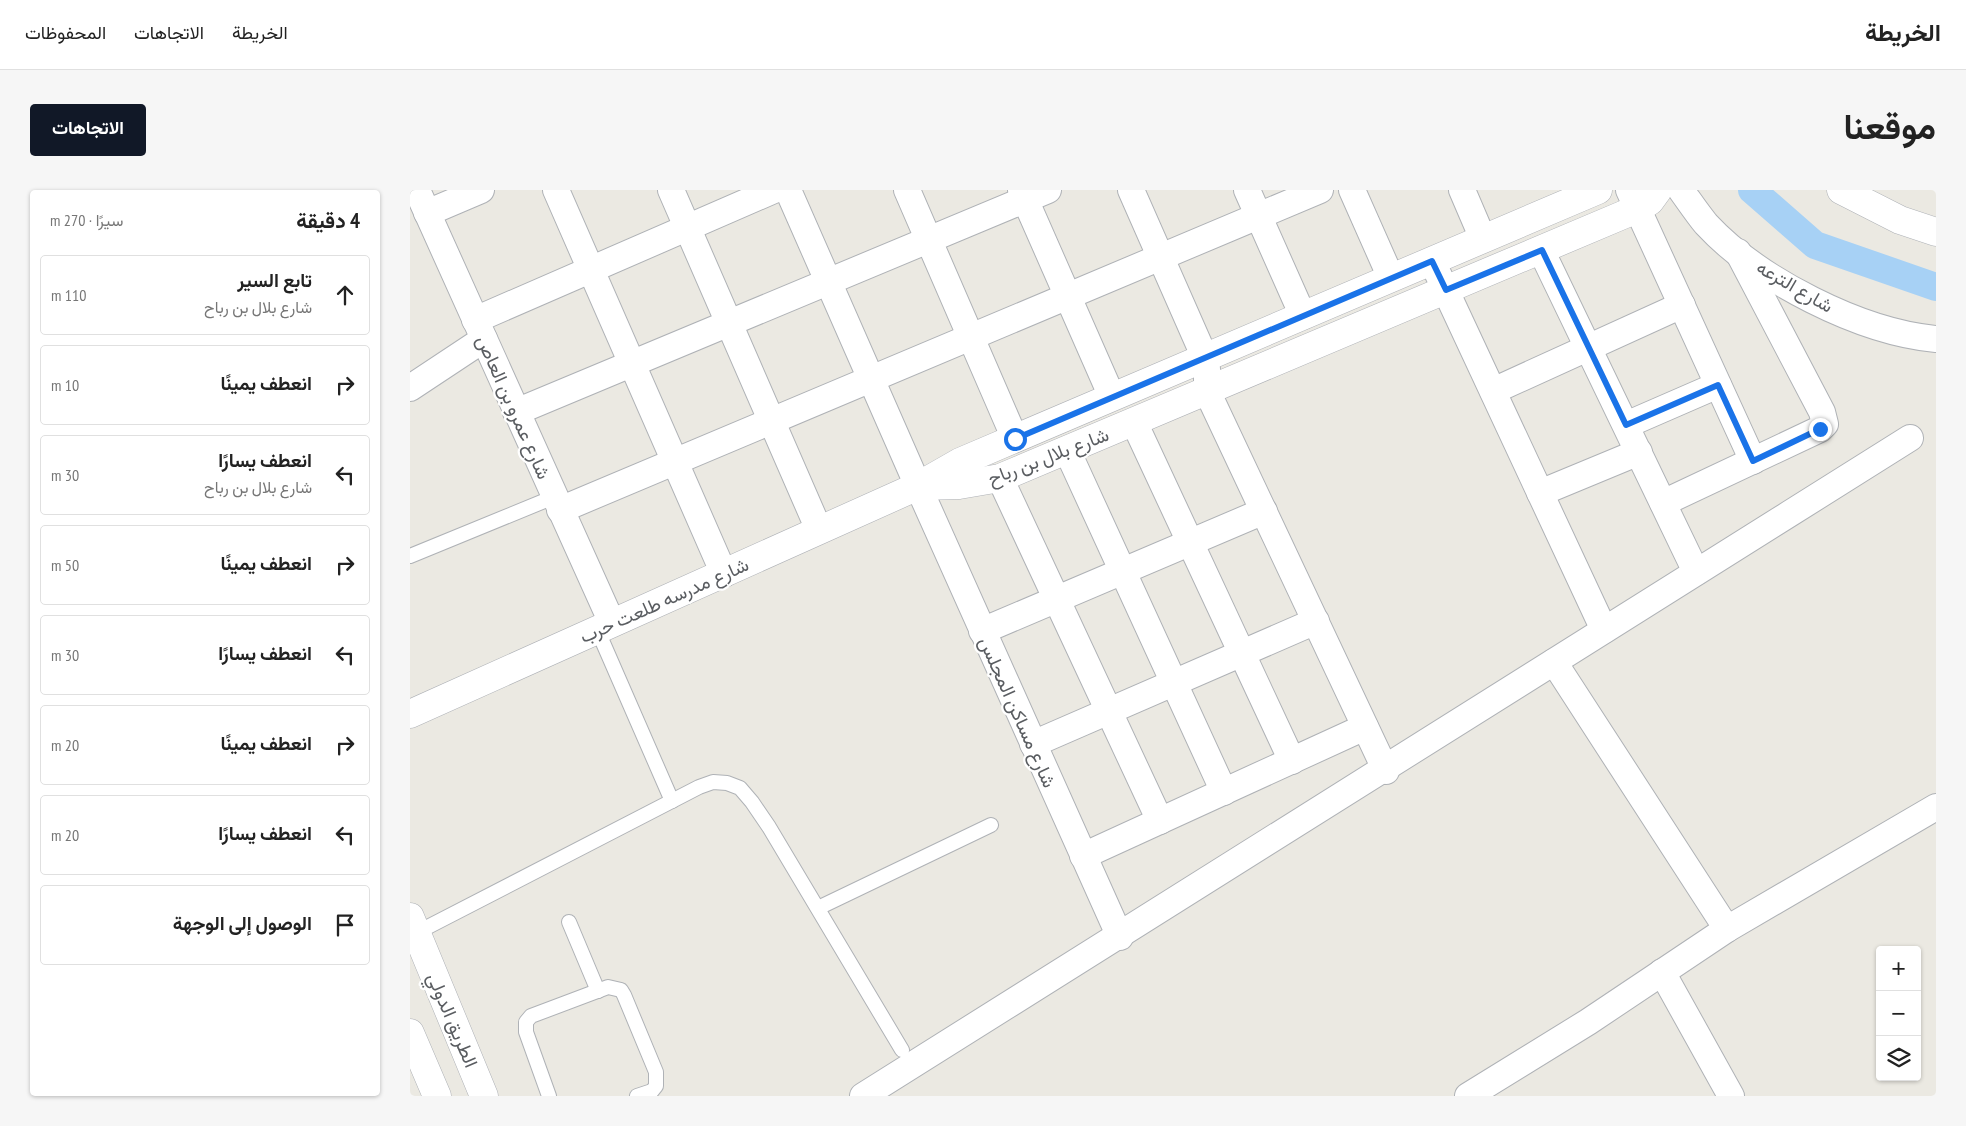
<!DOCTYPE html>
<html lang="ar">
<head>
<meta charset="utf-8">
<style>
  :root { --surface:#fff; --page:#f6f6f6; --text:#222; --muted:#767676; --line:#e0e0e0; --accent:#111827 }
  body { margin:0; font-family:"PT Sans Narrow",Vazirmatn,sans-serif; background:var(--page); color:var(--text); direction:rtl }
  .controls { position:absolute; right:15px; bottom:15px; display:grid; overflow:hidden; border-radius:5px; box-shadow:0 1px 4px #0004 }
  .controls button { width:45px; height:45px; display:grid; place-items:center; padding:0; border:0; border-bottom:1px solid var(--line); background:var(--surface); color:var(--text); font:25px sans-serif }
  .stop { position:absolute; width:15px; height:15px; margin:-11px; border:4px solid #1a73e8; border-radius:50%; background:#fff }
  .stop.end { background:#1a73e8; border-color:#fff; box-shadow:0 1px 5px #0008 }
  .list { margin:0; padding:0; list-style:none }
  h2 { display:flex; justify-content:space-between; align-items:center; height:65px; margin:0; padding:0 20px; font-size:21px }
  h2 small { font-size:16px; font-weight:400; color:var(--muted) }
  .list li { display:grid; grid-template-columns:32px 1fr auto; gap:15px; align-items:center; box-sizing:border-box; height:80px; margin:0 10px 10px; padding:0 10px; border:1px solid var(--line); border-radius:5px }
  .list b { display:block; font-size:19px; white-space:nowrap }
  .list p { margin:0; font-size:16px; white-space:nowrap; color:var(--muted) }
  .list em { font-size:16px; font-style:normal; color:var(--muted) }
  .icon { flex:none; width:28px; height:28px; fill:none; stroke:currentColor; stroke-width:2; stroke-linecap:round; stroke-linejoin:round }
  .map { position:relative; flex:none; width:1526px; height:906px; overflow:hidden; direction:ltr; border-radius:5px }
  header { display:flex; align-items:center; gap:30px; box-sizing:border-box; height:70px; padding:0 25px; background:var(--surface); border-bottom:1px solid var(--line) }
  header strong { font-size:24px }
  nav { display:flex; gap:28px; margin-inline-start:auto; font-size:18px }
  .intro { display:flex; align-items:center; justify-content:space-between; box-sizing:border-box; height:120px; padding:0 30px }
  h1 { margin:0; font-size:35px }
  .button { padding:12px 22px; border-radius:5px; background:var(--accent); color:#fff; font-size:18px; font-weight:700 }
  main { display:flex; gap:30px; padding:0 30px }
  aside { flex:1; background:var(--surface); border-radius:5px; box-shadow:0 1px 4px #0004 }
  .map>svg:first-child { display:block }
</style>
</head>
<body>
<header>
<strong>الخريطة</strong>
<nav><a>الخريطة</a><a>الاتجاهات</a><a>المحفوظات</a></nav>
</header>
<div class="intro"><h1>موقعنا</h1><a class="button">الاتجاهات</a></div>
<main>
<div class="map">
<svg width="1526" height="906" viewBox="0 0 1526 906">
  <rect width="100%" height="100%" fill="#ebe9e2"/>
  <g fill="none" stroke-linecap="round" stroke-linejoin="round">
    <path stroke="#a7d1f5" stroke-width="28" d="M 1342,0 L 1405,55 L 1526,97"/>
    <g stroke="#afb2b6" stroke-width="16">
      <g id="lane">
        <path d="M 0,366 L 144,307"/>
        <path d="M 187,439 L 262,611"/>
        <path d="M 408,718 L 581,635"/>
        <path d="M 159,732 L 188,801"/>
        <path d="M 6,743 L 289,597 L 303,592 L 317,593 L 330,598 L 342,612 L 359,637 L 492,860"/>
        <path d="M 139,906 L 116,842 L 116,832 L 121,826 L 198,797 L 211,800 L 214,805 L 246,882 L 246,896 L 242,901 L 227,906"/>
      </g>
    </g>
    <g stroke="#afb2b6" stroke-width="28">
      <g id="street">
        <path d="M 7,0 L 202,433"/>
        <path d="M 146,0 L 314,384"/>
        <path d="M 261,0 L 409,340"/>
        <path d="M 378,0 L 508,296 L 710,747"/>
        <path d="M 497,0 L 605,249"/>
        <path d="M 611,0 L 702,207"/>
        <path d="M 721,0 L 795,168 L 797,179 L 797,201 L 976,581"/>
        <path d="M 837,0 L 893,126"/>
        <path d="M 942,0 L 981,88"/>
        <path d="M 1052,0 L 1073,49"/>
        <path d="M 1219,0 L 1343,271"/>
        <path d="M 1271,0 C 1279,11 1287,23 1296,34 C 1348,90 1450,142 1526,149"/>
        <path d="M 17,23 L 71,0"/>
        <path d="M 1131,60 L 1286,382"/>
        <path d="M 1022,71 L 1194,440"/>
        <path d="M 65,130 L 364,0"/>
        <path d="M 0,198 L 74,149"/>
        <path d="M 1083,201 L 1272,115"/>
        <path d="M 106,222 L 638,0"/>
        <path d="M 724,232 L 882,571"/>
        <path d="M 1216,235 L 1308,195"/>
        <path d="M 657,260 L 814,602"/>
        <path d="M 590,288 L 750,631"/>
        <path d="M 1130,303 L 1229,262"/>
        <path d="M 1253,313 L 1410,239 L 1415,234 L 1412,222 L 1328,62"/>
        <path d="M 150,320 L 910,0"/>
        <path d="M 572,441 L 854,321"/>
        <path d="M 1144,472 L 1317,739"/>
        <path d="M 623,554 L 906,431"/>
        <path d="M 673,666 L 955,537"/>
        <path d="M 1252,782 L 1321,906"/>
        <path d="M 453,906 C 804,689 1151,467 1500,248"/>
        <path d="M 1058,906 L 1178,832 L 1317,739 L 1526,617"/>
      </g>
    </g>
    <g stroke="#aeb1b6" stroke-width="29">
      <g id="secondary">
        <path d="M 1431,0 L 1490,30 L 1526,42"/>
        <path d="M 509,296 L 549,295 L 590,288 L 1227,19 L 1240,11 L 1248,0"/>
        <path d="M 0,524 L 508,296 L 550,272 L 1188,0"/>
        <path d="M 0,727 L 74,906"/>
        <path d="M 0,843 L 27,906"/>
      </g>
    </g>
    <use href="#lane" stroke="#fff" stroke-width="14"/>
    <use href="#street" stroke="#fff" stroke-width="26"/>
    <use href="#secondary" stroke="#fff" stroke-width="28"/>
  </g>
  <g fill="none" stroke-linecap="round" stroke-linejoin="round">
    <path stroke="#1a73e8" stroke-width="6" d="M 605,249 L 1022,71 L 1036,100 L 1132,60 L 1216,235 L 1308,195 L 1343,271 L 1410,239"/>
  </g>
  <g text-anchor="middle" stroke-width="4.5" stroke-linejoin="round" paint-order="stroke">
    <g font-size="19" fill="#5a5d61" stroke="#fff">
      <text transform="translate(1385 96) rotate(30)" y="7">شارع الترعه</text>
      <text transform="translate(104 217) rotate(66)" y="7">شارع عمرو بن العاص</text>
      <text transform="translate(638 266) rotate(-21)" y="7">شارع بلال بن رباح</text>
      <text transform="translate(254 410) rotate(-24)" y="7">شارع مدرسه طلعت حرب</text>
      <text transform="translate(608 522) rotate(66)" y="7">شارع مساكن المجلس</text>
      <text transform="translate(43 830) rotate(67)" y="7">الطريق الدولي</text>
    </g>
  </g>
</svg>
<div class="controls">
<button>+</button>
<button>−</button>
<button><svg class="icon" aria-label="layers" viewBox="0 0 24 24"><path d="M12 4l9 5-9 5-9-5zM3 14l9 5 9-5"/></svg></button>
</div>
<div class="stop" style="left:605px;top:249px"></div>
<div class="stop end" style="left:1410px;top:239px"></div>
</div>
<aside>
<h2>4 دقيقة<small>سيرًا · 270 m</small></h2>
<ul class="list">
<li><svg class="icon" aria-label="ahead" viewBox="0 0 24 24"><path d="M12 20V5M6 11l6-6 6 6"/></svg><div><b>تابع السير</b><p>شارع بلال بن رباح</p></div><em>110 m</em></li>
<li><svg class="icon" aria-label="right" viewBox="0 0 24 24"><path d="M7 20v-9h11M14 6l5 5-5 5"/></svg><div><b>انعطف يمينًا</b></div><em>10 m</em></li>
<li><svg class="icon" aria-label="left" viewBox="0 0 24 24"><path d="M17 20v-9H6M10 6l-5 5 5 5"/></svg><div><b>انعطف يسارًا</b><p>شارع بلال بن رباح</p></div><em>30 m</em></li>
<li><svg class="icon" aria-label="right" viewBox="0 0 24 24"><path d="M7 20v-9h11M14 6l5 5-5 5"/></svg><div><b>انعطف يمينًا</b></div><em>50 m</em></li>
<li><svg class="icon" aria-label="left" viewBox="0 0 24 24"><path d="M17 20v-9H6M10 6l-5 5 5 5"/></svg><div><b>انعطف يسارًا</b></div><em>30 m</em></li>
<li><svg class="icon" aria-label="right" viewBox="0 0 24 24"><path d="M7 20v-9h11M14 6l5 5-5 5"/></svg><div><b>انعطف يمينًا</b></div><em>20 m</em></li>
<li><svg class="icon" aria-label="left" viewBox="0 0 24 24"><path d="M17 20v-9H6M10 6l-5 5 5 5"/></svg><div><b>انعطف يسارًا</b></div><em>20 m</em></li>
<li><svg class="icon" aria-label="arrive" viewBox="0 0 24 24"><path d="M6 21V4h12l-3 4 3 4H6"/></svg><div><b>الوصول إلى الوجهة</b></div></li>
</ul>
</aside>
</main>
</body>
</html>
